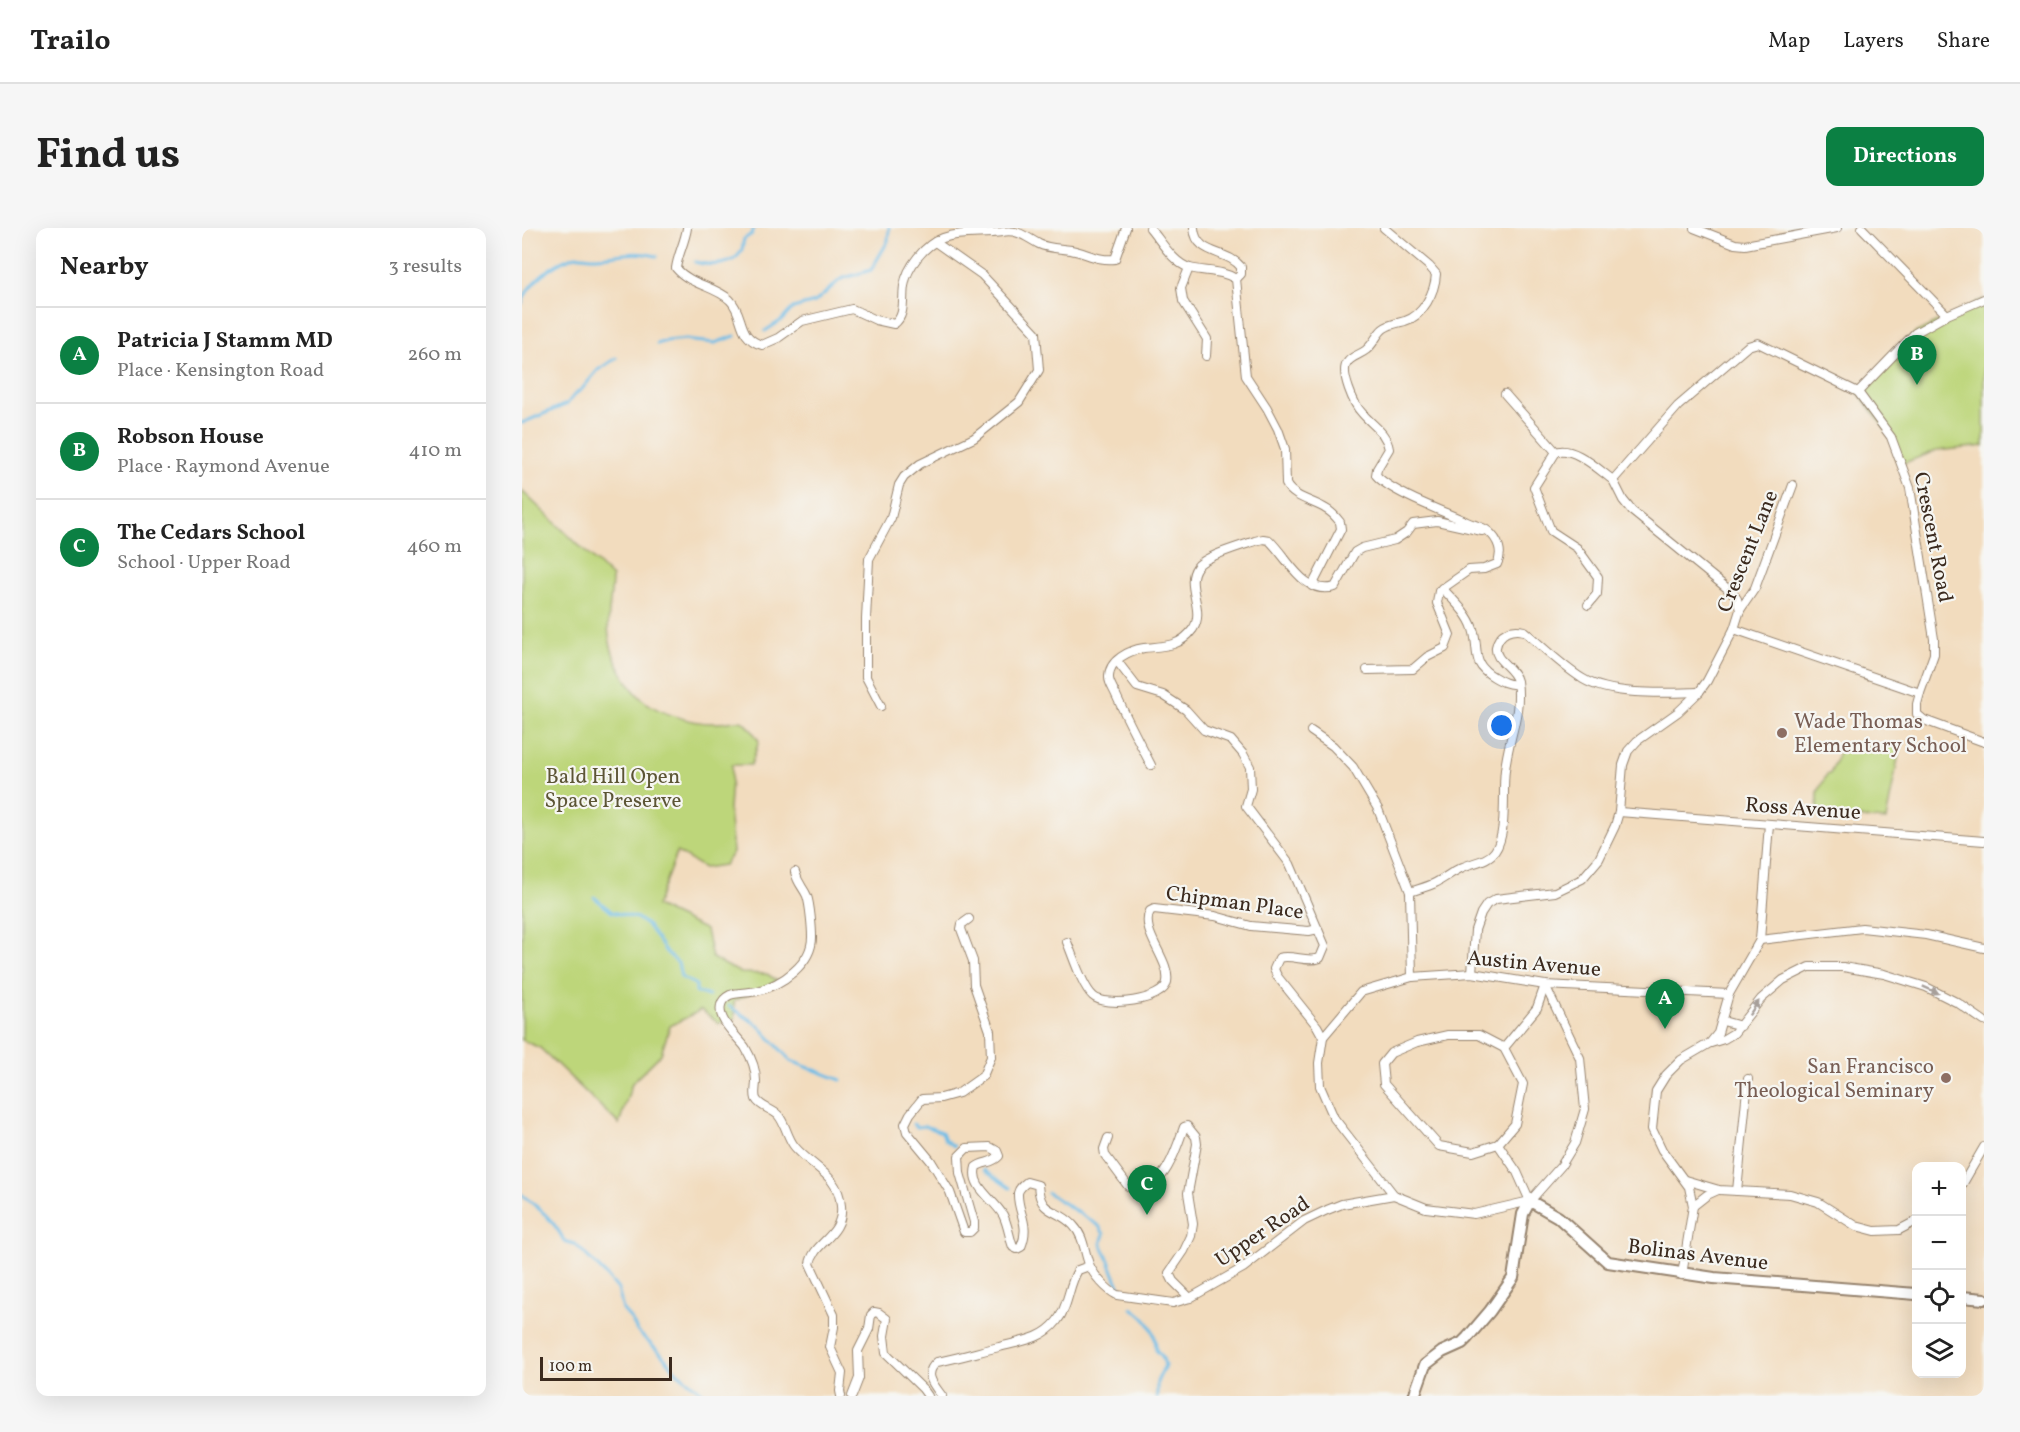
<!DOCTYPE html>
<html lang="en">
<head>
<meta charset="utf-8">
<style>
  :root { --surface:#fff; --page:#f6f6f6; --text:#222; --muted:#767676; --line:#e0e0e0; --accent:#0b8043 }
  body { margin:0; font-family:Vollkorn,serif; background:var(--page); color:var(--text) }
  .controls { position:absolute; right:18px; bottom:18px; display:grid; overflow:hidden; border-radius:12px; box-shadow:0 6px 24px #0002 }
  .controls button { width:54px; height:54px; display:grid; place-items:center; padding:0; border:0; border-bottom:2px solid var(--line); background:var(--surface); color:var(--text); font:30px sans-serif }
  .scale { position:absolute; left:18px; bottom:15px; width:132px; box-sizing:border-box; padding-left:6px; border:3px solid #3b2a1e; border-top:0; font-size:16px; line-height:21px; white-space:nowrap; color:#3b2a1e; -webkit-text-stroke:4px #f6f6f2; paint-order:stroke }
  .you { position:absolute; left:980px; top:498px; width:21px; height:21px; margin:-15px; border:4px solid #fff; border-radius:50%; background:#1a73e8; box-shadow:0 0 0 9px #1a73e833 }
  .badge { display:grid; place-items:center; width:39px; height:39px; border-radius:50%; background:var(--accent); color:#fff; font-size:20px; font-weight:700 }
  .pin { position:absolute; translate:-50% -50px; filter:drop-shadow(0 2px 3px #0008) }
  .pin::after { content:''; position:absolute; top:32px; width:21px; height:18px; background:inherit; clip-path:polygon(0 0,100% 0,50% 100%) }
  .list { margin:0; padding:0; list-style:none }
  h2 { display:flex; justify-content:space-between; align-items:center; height:78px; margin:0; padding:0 24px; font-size:26px }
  h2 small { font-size:20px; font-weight:400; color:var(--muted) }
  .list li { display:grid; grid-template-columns:39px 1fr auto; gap:18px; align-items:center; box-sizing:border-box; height:96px; padding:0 24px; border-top:2px solid var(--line) }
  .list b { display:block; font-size:22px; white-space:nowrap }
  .list p { margin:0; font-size:20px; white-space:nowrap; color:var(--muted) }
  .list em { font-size:20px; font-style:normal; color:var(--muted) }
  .icon { flex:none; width:33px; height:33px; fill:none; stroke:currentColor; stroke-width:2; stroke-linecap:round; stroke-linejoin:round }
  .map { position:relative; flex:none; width:1462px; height:1168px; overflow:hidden; border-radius:12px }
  header { display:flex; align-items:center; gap:36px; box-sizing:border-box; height:84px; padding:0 30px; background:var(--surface); border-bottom:2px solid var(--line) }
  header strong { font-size:28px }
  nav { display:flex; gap:33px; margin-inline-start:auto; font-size:21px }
  .intro { display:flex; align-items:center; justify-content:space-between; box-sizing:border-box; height:144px; padding:0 36px }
  h1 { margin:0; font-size:42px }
  .button { padding:15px 27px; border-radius:12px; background:var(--accent); color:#fff; font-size:21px; font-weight:700 }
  main { display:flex; gap:36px; padding:0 36px }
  aside { flex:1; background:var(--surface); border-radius:12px; box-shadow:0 6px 24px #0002 }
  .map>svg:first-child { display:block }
</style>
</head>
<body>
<header>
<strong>Trailo</strong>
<nav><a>Map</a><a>Layers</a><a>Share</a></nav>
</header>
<div class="intro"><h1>Find us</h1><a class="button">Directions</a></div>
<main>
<aside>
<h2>Nearby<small>3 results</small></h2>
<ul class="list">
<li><span class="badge">A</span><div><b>Patricia J Stamm MD</b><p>Place · Kensington Road</p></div><em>260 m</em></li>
<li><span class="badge">B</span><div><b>Robson House</b><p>Place · Raymond Avenue</p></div><em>410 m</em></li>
<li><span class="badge">C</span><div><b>The Cedars School</b><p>School · Upper Road</p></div><em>460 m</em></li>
</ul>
</aside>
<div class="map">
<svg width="1462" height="1168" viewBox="0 0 1462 1168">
  <rect width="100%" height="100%" fill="#f6f6f2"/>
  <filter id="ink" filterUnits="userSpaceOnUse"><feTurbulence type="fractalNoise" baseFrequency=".0167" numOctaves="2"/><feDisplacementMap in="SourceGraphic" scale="12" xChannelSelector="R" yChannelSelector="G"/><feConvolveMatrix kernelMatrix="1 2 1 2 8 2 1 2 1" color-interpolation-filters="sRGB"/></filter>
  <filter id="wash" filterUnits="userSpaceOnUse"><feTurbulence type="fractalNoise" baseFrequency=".008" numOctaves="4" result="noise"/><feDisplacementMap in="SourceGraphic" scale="24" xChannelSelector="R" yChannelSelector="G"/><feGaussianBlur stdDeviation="1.35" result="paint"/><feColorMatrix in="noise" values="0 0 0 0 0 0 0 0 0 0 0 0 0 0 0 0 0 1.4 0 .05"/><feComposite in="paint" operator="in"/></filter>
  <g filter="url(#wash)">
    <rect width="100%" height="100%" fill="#f2dcbe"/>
    <g fill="#bdd67a" stroke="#7c804c" stroke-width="1.5">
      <path d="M 1462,71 L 1462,218 L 1414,223 L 1379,236 L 1369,209 L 1336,164 L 1393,105 Z"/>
      <path d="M 0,263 L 90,349 C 90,369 84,389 87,409 C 90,431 105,458 122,473 C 137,485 172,496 192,495 C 220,495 218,483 237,513 L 229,537 L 210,537 L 207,581 L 211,624 L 202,637 L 182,640 L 155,624 L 134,678 L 184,702 L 190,730 L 219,745 L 245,746 L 256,753 L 212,773 L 213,791 L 196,795 L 179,782 L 148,798 L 139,826 L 110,855 L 97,896 L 18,820 L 0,812 Z"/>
      <path d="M 1379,515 L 1364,592 L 1295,587 L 1296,564 L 1305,546 L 1308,546 L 1318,522 Z"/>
    </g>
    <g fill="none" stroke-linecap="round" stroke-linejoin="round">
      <g stroke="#6bbce7" stroke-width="3">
        <path d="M 173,34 C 188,38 213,39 220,21 C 221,18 221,14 222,11 L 230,6 L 232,0"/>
        <path d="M 0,75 C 6,54 31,36 51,29 C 58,26 63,29 70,29 C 95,29 109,21 135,28"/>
        <path d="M 243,103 L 260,92 L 271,80 L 293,74 L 319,51 L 349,42 L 366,13 L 367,0"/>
        <path d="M 135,116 L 144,113 L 165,111 L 172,113 L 193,115 L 213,108"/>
        <path d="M 0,195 L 45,176 L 53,166 L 60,161 L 76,142 L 94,130"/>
        <path d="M 72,669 L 90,684 L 115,690 L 126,698 L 144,724 L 156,735 L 159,749 L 174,757 L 174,764 L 187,768"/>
        <path d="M 207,778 L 236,797 L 269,833 L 319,852"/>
        <path d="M 391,896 L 395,899 L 403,898 L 420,904 L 423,912 L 432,918"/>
        <path d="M 462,942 L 488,960"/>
        <path d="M 526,965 L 577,998 L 582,1006 L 579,1016 C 588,1030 590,1046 599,1061"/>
        <path d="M 0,967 C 17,980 33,993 42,1013 L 53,1016 L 82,1045 L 96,1061 L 101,1082 L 109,1091 L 115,1103 L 138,1125 L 155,1144 L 185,1168"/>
        <path d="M 610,1080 C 626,1091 634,1102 634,1122 L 640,1128 L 643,1137 L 635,1154 L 635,1168"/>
      </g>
    </g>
  </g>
  <g filter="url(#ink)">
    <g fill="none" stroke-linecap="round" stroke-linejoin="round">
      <g stroke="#96836e" stroke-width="10">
        <g id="street">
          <path d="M 165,0 C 163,14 156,26 154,40 C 168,57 193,58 208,72 C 223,87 214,109 240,117 L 256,110 L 280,93 L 330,81 L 354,92 L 372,96 C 384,88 380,70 382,58 C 385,39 402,17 421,10 C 439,3 460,7 480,4 C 496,1 504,9 517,16 C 527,21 538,20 549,22 C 565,25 576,33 593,31 L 604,0"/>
          <path d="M 628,0 C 639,13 651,35 668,40 C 684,44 700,42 714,51 L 724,148 L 745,180 L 756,201 L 763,221 L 764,256 C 771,270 792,273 804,281 C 810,284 814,289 818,294 L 819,301 L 790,358"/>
          <path d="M 672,0 C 674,28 705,21 719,39 L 719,46 L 714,51"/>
          <path d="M 1172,0 L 1213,16 L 1223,17 L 1315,0"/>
          <path d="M 1340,0 L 1425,87"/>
          <path d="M 667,40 L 659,60 L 661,73 L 685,111 L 684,128"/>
          <path d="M 1336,164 L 1393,105 L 1425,87 L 1462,71"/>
          <path d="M 983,166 L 1034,224"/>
          <path d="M 920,360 C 931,372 946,385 951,401 C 958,423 948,435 972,449 C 979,453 986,457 994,456"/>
          <path d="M 1066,377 L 1075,366 L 1076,349 L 1055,320 L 1029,303 L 1012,259 L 1034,224 C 1051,217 1077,242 1091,252"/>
          <path d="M 1218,382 L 1215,371 L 1211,365 L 1110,283 L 1101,272 L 1091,252 L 1156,178 L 1226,118 L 1236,115 L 1336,164 L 1369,209 L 1388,260 L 1412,411 L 1412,426 L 1398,465"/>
          <path d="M 1212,401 L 1398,465 L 1395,476 L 1395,486 L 1402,492 L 1462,514"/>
          <path d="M 595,433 L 615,459 L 641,467 L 664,482 L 682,502 L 709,512 L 721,526 L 728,539 L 729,561 L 724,578 L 768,636 L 803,718 L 798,730 C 785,735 770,726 757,730 L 752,741 L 755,748 L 795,798 L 801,809 L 797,835 L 798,858 L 812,890 L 872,967 L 904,980 L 952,986 L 1008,973"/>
          <path d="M 845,442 L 891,441 L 905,429 L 923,420 L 928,407 L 915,375 L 917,363 L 947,342 L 962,341 L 975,336 C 981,325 977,312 966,303 C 961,299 952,297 945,294 C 923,284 868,264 854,247 L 855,241 L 867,221 C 864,204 851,198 840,185 C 832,177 818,145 825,135 C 829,128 838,127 844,122 C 852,116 854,107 861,101 C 867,96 875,95 883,93 C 901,88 913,64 914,46 L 907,38 L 862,0"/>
          <path d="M 359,478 L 344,449 L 344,391 L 347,331 L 369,290 L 377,257 L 382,249 L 398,236 L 452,210 L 497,174 L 517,142 L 514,105 L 460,47 L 413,14"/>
          <path d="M 789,503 L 811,518 L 831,539 L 856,581 L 888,664 L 890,749"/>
          <path d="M 629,537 C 617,514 605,491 594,467 C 592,462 587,455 587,450 C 586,432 608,422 622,420 C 643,418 658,419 671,401 C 684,382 662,357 675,339 C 682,328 720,318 733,313 L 741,311 L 747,312 C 767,331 781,368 813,359 L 833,324 L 840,320 L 873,312 L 885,304 L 891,296 L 915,293 L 960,303"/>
          <path d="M 1097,584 L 1462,613"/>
          <path d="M 273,644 C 276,656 281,659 285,668 C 288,677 290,700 290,709 C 290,736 259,757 235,763 C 226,765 217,764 208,767 C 204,769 200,772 199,777 C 195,792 215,808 223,819 C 229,829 234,841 234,853 C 234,859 232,866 234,871 C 238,879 250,881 256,887 C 264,896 265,910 273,919 C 291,940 317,947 319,978 C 322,1008 291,1014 288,1036 L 312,1087 L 312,1099 L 308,1119 L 320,1145 L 318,1163 L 319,1168"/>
          <path d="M 888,664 C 896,661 905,659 913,655 C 923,650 931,643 941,639 C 952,634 966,633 973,623 C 986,604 980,564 983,542 C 986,510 1000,486 995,453 C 992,439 972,433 974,419 C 977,404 990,400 1002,403 C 1021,419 1040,438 1061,451 C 1089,468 1144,465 1177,464"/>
          <path d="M 447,691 L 440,696 L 439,701 L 451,733 L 452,757 L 468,803 L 469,829 L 461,848 L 437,865 L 419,870 L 400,871 L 388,886 L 383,896 L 385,904 L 409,933 L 428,964 L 442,1004 L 448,1004 L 452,1000 L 452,994 L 438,945 L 437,928 L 445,920 L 468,919 L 475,923 L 477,928 C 470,936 461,933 454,939 C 448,959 472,971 481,987 C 486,997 487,1008 491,1019 L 495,1021 L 499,1019 C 509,995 495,985 496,965 C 497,960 501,957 505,954 L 516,957 C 518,988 534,979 551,997 C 562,1008 562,1023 567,1036 C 571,1047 585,1062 595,1067 L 651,1075 L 668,1070 L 721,1040 L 782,993 L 805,982 L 820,976 L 872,967"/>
          <path d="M 1238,712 L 1340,700 L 1404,707 L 1462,720"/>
          <path d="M 545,714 C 551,728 560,758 571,768 C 583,780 642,773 645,754 C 649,732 617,704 628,683 L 632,681 L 693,688 L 729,698 L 787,703 L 796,701"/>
          <path d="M 950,745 L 953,702 L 959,685 L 965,676 L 974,671 L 1033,664 L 1060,651 L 1077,631 L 1093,598 L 1097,584 L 1101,537 L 1106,523 L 1115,513 L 1156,484 L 1177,464 L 1185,453 L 1212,401 L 1218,382 L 1233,360 L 1271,257"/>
          <path d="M 1201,793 L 1219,798"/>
          <path d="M 801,809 L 839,764 L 890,749 L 950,745 L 1023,757 L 1207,766"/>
          <path d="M 1189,815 L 1202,811 L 1212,805 L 1239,771 L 1261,752 L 1287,739 L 1321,739 L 1362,746 L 1404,759 L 1436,775 L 1462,793"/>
          <path d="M 586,910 L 582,921 L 583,927 L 606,958 L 618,963 C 644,956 654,922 662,899 L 665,898 L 674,909 L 675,916 L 666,965 L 671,996 L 669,1008 L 662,1023 L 647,1045 L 651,1053 L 668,1070"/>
          <path d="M 976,916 L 993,896 L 1001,856 L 982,820"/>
          <path d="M 1163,952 L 1197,962 L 1268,966 L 1296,974 L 1334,998 L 1353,1003 L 1377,1002 L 1394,993"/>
          <path d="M 1440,957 L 1462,919"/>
          <path d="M 1215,963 L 1226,851"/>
          <path d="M 1008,973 L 995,944 L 976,916 L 951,924 L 917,918 L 862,856 L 860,836 L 869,825 L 895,814 L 926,807 L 957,807 L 982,820 L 1015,780 L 1023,757"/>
          <path d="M 1008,973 L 1039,938 L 1053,915 L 1063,881 L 1058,830 L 1023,757"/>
          <path d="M 1171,978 L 1185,967 L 1196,962"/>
          <path d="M 1160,1047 L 1171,978 L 1167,959 L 1140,922 L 1130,901 L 1134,863 L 1144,847 L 1159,832 L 1188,815 L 1196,805 L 1207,766 L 1238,712 L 1247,596"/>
          <path d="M 330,1168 L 337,1150 L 336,1123 L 347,1101 L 349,1087 L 352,1084 L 357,1085 L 365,1091 L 362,1108 L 364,1125 L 401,1161 L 406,1168"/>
          <path d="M 420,1168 C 411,1156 401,1146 415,1134 C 436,1130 456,1124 477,1119 C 499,1113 520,1112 535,1093 C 547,1078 546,1058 556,1042 L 567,1038"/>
        </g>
      </g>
      <g stroke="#96836e" stroke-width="14">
        <g id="secondary">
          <path d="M 1440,1069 L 1462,1071"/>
          <path d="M 892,1168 L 903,1137 L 920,1124 L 940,1115 L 945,1110 L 968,1083 L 991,1050 L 1001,986 L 1008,973 L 1036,989 L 1086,1034 L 1192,1050 L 1394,1066"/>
        </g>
      </g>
      <use href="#street" stroke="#fff" stroke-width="8"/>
      <use href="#secondary" stroke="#fff" stroke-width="10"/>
    </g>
    <defs><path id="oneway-solid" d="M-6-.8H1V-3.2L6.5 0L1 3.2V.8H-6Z" transform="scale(1.5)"/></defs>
    <g fill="#a79f9a">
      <use href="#oneway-solid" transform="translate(1409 762) rotate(24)"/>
      <use href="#oneway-solid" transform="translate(1232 780) rotate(-55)"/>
    </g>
  </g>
  <g fill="#8d6e63" stroke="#f6f6f2" stroke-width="2">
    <circle cx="1260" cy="505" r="6"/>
    <circle cx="1424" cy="850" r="6"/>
  </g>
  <g text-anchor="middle" stroke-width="4.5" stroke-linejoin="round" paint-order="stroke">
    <g font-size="21" fill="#3b2a1e" stroke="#f6f6f2">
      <text transform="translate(1412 309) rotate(79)" y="7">Crescent Road</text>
      <text transform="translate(1225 323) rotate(-68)" y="7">Crescent Lane</text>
      <text transform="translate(1281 580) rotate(4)" y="7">Ross Avenue</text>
      <text transform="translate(713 674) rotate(8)" y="7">Chipman Place</text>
      <text transform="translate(1012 735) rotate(5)" y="7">Austin Avenue</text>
      <text transform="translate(740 1003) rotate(-34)" y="7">Upper Road</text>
      <text transform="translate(1176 1026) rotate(7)" y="7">Bolinas Avenue</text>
    </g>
    <g font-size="21" fill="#785e54" stroke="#f6f6f2" text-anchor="start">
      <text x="1272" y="500">Wade Thomas<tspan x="1272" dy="24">Elementary School</tspan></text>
      <text x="1412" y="845" text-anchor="end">San Francisco<tspan x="1412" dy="24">Theological Seminary</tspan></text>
    </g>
    <g font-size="21" fill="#5c5535" stroke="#f6f6f2">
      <text x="91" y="555">Bald Hill Open<tspan x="91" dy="24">Space Preserve</tspan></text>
    </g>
  </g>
</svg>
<div class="controls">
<button>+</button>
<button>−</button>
<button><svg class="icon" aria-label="locate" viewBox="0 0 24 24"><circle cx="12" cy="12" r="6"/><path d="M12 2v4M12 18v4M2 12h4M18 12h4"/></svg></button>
<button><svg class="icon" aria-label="layers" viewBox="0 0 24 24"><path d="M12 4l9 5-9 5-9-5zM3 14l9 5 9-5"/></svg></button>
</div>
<div class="scale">100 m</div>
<div class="you"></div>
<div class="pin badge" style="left:1143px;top:801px">A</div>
<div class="pin badge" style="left:1395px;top:157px">B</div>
<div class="pin badge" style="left:625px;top:987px">C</div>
</div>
</main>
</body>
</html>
